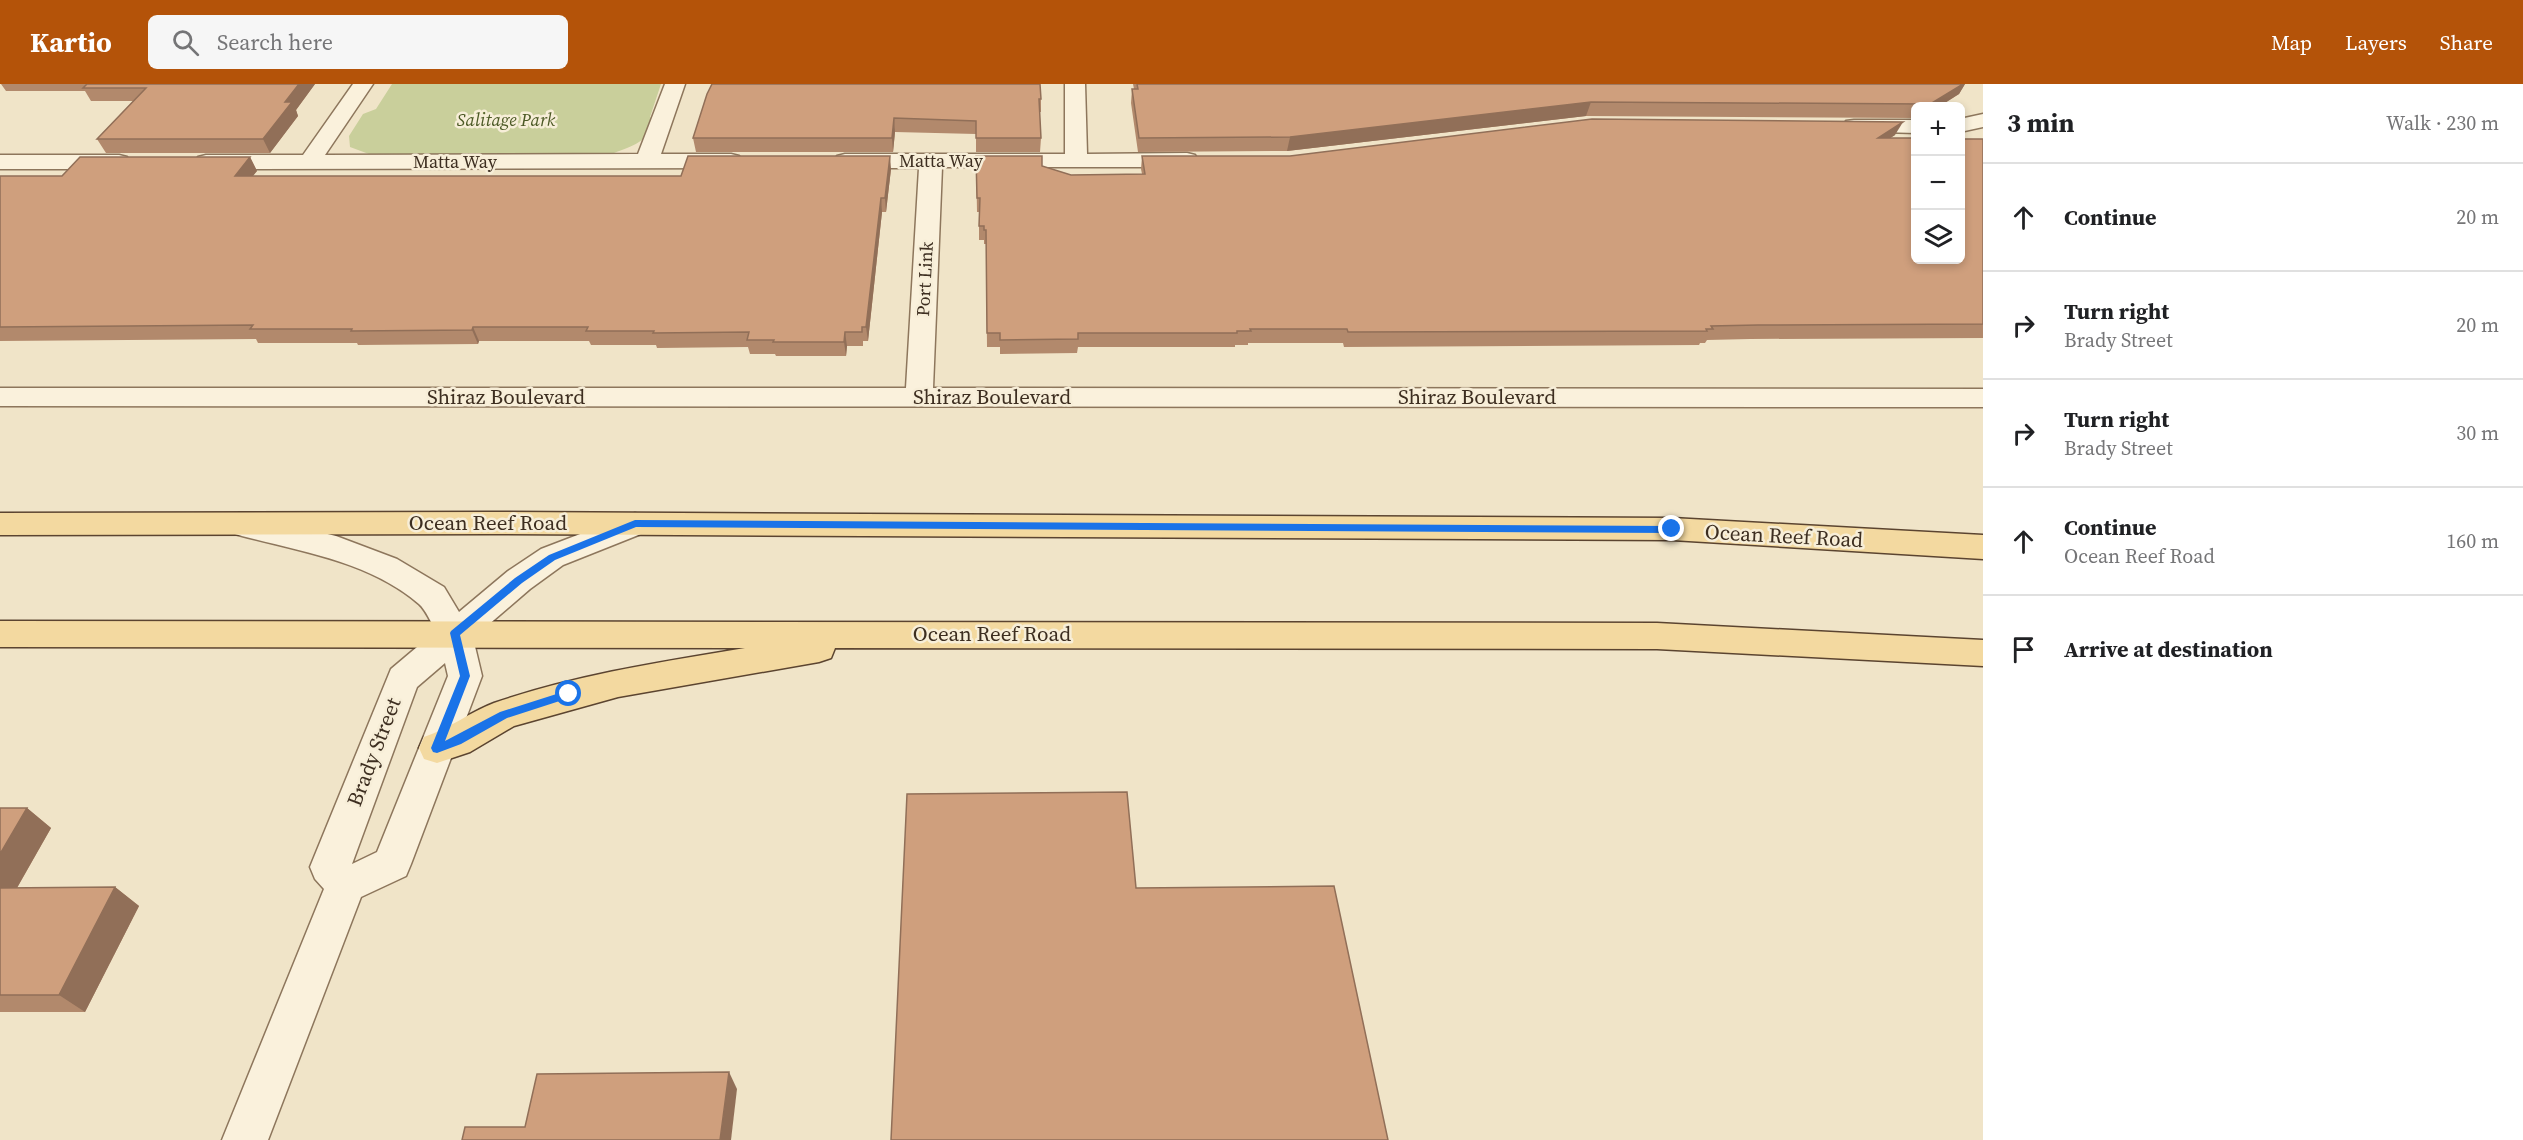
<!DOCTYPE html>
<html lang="en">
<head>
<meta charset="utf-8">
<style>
  :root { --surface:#fff; --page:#f6f6f6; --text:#202124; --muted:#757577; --line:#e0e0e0; --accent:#b45309 }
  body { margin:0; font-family:"Source Serif 4",serif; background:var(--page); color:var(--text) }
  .controls { position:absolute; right:18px; top:18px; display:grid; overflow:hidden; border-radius:9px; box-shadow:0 3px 9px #0003 }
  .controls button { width:54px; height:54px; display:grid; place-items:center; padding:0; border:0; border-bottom:2px solid var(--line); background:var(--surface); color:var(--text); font:30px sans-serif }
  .stop { position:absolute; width:18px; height:18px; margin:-14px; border:4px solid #1a73e8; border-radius:50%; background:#fff }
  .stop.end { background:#1a73e8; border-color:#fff; box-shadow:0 2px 6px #0008 }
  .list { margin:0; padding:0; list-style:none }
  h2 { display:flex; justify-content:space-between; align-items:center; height:78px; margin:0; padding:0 24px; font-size:26px }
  h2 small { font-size:20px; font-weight:400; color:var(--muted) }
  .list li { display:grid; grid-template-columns:39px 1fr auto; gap:18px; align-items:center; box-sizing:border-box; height:108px; padding:0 24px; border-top:2px solid var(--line) }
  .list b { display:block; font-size:22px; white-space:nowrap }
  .list p { margin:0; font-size:20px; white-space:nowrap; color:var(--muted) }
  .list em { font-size:20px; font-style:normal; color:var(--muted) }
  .icon { flex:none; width:33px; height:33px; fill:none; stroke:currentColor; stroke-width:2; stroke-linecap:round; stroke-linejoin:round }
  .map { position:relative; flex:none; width:1983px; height:1056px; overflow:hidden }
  header { display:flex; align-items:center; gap:36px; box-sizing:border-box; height:84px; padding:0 30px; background:var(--accent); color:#fff }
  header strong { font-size:28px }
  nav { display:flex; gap:33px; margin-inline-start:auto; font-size:21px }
  .search { width:420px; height:54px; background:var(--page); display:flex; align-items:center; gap:15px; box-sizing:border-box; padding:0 21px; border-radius:9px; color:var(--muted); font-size:22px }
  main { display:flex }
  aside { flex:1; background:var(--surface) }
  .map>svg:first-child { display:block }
</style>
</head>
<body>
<header>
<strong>Kartio</strong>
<div class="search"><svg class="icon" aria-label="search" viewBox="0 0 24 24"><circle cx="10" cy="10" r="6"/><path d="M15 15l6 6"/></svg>Search here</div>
<nav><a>Map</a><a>Layers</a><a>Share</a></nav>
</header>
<main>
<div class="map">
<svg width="1983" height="1056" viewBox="0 0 1983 1056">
  <rect width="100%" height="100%" fill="#f0e4c8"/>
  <path fill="#c9cf9b" d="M 392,0 L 661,0 L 650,33 L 655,39 C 644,59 635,61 614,69 L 377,73 L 350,63 L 349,52 L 363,30 L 376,25 Z"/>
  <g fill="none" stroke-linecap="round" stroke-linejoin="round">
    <g stroke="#8d765c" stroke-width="3">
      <g id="minor">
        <path d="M 353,0 L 373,0 L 325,71 L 638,70 L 665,0 L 685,0 L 661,70 L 731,70 L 739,72 L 742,77 L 739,82 L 731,84 L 206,85 L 198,83 L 195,78 L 198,73 L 206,71 L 303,71 Z"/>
        <path d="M 1065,0 L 1085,0 L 1087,70 L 1187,69 L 1195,71 L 1198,76 L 1195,81 L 1187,83 L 942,83 L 933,304 L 1983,305 L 1983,323 L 0,322 L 0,304 L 906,304 L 919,84 L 845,84 L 837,82 L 834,77 L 837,72 L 845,70 L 1065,70 Z"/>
        <path d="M 1983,30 L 1983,43 L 1960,48 L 1960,35 Z"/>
        <path d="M 1854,36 L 1916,36 L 1916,49 L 1846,47 L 1843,42 L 1846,37 Z"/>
        <path d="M 0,71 L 119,71 L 127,73 L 130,78 L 127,83 L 119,85 L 0,85 Z"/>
        <path d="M 239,429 L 336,452 L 397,475 L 444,503 L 459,528 L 508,487 L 541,465 L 635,429 L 646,432 L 650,440 L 646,448 L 563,481 L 530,505 L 473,554 L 482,592 L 411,780 L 406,792 L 361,813 L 268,1056 L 222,1056 L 324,805 L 315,795 L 310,783 L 391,585 L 436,547 C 431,539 426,526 419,520 C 365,474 293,467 228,448 L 224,440 L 228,432 ZM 445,579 L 448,592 L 377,768 L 352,780 L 417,603 Z"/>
      </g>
    </g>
    <g stroke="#5b4430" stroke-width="3">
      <g id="major">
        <path d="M 490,428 L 1672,434 L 1983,451 L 1983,475 L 1672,456 L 490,450 L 0,451 L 0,429 Z"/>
        <path d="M 0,537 L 1657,539 L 1983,556 L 1983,582 L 1657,565 L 835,564 L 831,574 L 819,578 L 618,613 L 514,642 L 470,668 L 437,679 L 424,675 L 419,664 L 424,653 C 449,645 470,628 494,619 C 576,591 660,578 745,564 L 0,563 Z"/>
      </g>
    </g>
    <use href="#minor" fill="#faf1dc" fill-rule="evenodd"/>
    <use href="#major" fill="#f3d9a0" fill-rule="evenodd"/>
  </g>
  <g fill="#b2896c">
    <path d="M 1,0 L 315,0 L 296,26 L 298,32 L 270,69 L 106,69 L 97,55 L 133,17 L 91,17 L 85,7 L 6,7 Z"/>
    <path d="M 1133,0 L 1965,0 L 1959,10 L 1940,22 L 1916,22 L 1916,34 L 1586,32 L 1287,67 L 1138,68 L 1131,19 L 1132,5 L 1134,5 Z"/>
    <path d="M 1041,15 L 1041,28 L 1039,28 L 1041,54 L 1040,68 L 976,68 L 976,50 L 895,48 L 893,68 L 696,68 L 693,54 Z"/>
    <path d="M 1895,51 L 1890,54 L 1983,55 L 1983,254 L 1750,255 L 1707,256 L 1705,259 L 1700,259 L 1699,261 L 1344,263 L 1343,259 L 1248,259 L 1248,261 L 1235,261 L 1235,263 L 1078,263 L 1077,269 L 1000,270 L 1000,263 L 987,263 L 986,160 L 984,160 L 984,156 L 979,156 L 979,128 L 977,128 L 976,72 L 1042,82 L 1071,91 L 1142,90 L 1141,85 L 1142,72 L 1290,72 Z"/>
    <path d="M 250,73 L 257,87 L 252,92 L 681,92 L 891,85 L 886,128 L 882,128 L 868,257 L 863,257 L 863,262 L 847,262 L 846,272 L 776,272 L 775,270 L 750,270 L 748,263 L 657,264 L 656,261 L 591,261 L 589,257 L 479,257 L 478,260 L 358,261 L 357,259 L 258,259 L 256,255 L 0,257 L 0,92 L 62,92 Z"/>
    <path d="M 0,724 L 27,724 L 51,744 L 17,804 L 115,803 L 139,822 L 85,928 L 0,928 Z"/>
  </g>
  <g fill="#916f58">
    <path d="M 299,0 L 315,0 L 296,26 L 298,32 L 270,69 L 263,55 L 285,18 Z"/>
    <path d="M 1963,0 L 1965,0 L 1959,10 L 1940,22 L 1927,22 Z"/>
    <path d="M 1591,18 L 1586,32 L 1287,67 L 1290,53 Z"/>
    <path d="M 894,34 L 895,48 L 893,68 L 892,54 Z"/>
    <path d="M 1903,38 L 1895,51 L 1869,68 L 1878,54 Z"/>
    <path d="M 890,72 L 891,85 L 886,128 L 885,114 Z"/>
    <path d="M 250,73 L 257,87 L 242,106 L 235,92 Z"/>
    <path d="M 881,114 L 882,128 L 868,257 L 866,243 Z"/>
    <path d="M 473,243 L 479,257 L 478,260 L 472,246 Z"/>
    <path d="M 845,248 L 847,262 L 846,272 L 844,258 Z"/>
    <path d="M 27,724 L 51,744 L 6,823 L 0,818 L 0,770 Z"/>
    <path d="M 115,803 L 139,822 L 85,928 L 59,911 Z"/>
    <path d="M 729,988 L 737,1005 L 731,1056 L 720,1056 Z"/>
  </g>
  <g fill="#cf9f7d" stroke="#916f58" stroke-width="1.5">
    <path d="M 87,0 L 299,0 L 285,18 L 292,18 L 263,55 L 97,55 L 146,4 L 83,4 Z"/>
    <path d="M 712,0 L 1040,0 L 1041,15 L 1039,15 L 1041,54 L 976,54 L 976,37 L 894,34 L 892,54 L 693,54 L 707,10 Z"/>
    <path d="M 1137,0 L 1963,0 L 1927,22 L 1924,20 L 1591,18 L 1290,53 L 1139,54 L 1132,5 L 1138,5 Z"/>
    <path d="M 1592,35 L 1903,38 L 1878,54 L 1916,54 L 1916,176 L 1960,176 L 1960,55 L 1983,55 L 1983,240 L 1758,241 L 1711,242 L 1713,245 L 1706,245 L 1707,247 L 1348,248 L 1347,245 L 1250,245 L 1251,247 L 1237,247 L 1237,249 L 1078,249 L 1078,255 L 1000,256 L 1000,249 L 987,249 L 986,146 L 984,146 L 984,142 L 979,142 L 980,114 L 977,114 L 976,72 L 1042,72 L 1042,82 L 1071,91 L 1145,90 L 1142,72 L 1290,72 Z"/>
    <path d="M 688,72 L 890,72 L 885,114 L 881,114 L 866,243 L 862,243 L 862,248 L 845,248 L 844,258 L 773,258 L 774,256 L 747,256 L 749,248 L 653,249 L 654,247 L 586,247 L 588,243 L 473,243 L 472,246 L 351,247 L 352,245 L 250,245 L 253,241 L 0,243 L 0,92 L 62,92 L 80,73 L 250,73 L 235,92 L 681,92 Z"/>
    <path d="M 1127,708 L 1136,804 L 1334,802 L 1388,1056 L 891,1056 L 907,710 Z"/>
    <path d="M 0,724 L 27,724 L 0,770 Z"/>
    <path d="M 115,803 L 59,911 L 0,911 L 0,804 Z"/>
    <path d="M 729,988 L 720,1056 L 462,1056 L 465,1043 L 525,1043 L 537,990 Z"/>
  </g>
  <path fill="#1a73e8" d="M 635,436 L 1672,442 L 1676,445 L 1672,449 L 636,443 L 555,476 L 522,499 L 460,551 L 470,592 L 445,657 L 500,628 L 569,606 L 572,608 L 572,613 L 507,634 L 461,660 L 437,669 L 433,668 L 431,664 L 460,592 L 450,549 L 451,547 L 515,494 L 549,471 Z"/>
  <g text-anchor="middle" stroke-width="5" stroke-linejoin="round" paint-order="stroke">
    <g font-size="18" font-style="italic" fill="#4d5a26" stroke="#f7eed8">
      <text x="506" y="42">Salitage Park</text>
    </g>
    <g font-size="18" fill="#3d2e20" stroke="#f7eed8">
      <text x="941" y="83">Matta Way</text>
      <text x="455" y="84">Matta Way</text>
      <text transform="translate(925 195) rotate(-87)" y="6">Port Link</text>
    </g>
    <g font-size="21" fill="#3d2e20" stroke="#f7eed8">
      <text x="506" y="320">Shiraz Boulevard</text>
      <text x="992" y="320">Shiraz Boulevard</text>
      <text x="1477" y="320">Shiraz Boulevard</text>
      <text x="488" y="446">Ocean Reef Road</text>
      <text transform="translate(1784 452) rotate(3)" y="7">Ocean Reef Road</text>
      <text x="992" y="557">Ocean Reef Road</text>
      <text transform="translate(374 668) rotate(-69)" y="7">Brady Street</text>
    </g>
  </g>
</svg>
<div class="controls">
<button>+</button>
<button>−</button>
<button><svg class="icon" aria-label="layers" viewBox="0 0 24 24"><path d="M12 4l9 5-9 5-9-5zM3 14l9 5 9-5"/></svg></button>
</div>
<div class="stop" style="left:569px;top:610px"></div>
<div class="stop end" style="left:1672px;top:445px"></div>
</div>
<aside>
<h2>3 min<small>Walk · 230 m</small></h2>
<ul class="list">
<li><svg class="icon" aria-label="ahead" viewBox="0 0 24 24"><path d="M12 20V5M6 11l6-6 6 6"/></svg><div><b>Continue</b></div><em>20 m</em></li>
<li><svg class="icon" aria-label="right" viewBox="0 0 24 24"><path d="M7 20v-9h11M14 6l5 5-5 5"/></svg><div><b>Turn right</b><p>Brady Street</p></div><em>20 m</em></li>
<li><svg class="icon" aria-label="right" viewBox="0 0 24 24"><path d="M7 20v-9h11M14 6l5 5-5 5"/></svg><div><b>Turn right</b><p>Brady Street</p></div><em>30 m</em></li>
<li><svg class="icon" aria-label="ahead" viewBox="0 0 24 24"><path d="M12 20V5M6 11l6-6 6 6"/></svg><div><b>Continue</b><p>Ocean Reef Road</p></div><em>160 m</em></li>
<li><svg class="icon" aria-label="arrive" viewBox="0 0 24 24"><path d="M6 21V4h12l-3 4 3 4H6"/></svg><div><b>Arrive at destination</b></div></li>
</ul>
</aside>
</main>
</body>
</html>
